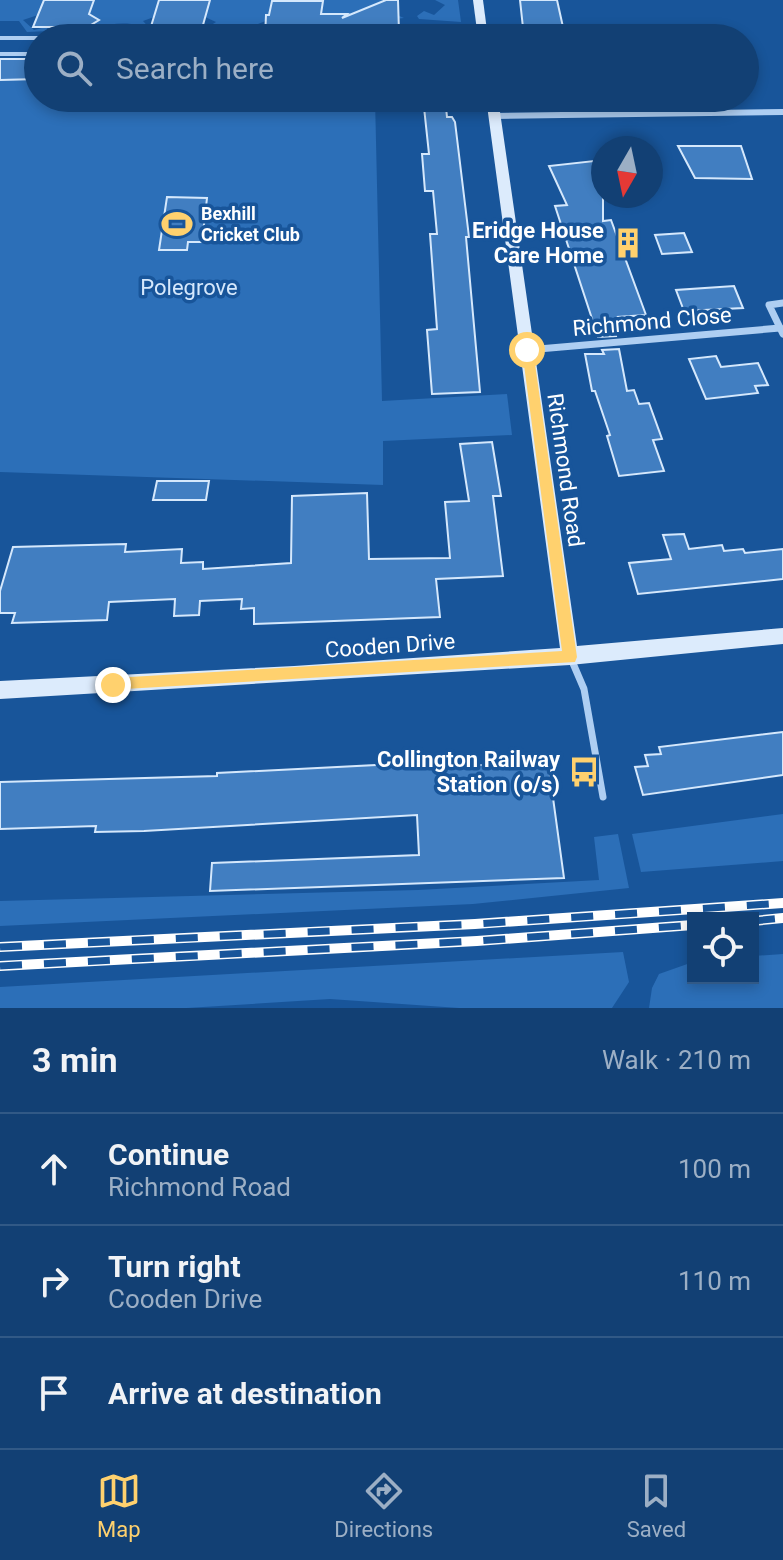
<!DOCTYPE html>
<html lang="en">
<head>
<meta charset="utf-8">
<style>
  :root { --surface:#124074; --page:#1f4b7c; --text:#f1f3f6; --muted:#9cafc5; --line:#315986; --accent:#ffd16e }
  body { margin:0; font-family:Roboto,sans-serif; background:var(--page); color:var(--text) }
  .controls { position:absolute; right:24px; bottom:24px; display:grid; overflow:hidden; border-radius:0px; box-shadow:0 4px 12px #0003 }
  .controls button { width:72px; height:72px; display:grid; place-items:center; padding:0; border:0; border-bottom:2px solid var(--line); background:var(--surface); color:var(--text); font:40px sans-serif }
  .compass { position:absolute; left:591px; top:136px; width:72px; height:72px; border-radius:50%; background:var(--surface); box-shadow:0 4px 12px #0003; rotate:189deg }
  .stop { position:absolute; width:24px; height:24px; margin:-18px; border:6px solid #ffd16e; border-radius:50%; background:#fff }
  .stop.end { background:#ffd16e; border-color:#fff; box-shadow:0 2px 8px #0008 }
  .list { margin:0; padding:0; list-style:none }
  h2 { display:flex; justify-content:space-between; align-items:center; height:104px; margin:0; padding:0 32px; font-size:34px }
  h2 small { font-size:26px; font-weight:400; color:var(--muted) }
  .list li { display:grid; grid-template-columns:52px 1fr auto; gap:24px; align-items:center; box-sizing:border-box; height:112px; padding:0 32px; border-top:2px solid var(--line) }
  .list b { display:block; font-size:30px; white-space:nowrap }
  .list p { margin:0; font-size:26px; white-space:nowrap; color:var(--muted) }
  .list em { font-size:26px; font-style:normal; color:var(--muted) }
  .icon { flex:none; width:44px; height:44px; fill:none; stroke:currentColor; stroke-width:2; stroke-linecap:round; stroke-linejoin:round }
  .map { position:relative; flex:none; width:783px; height:1008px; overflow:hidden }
  .search { position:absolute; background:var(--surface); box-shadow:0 4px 12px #0003; left:24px; right:24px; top:24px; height:88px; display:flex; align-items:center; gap:20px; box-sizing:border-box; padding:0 28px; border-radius:44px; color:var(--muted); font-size:30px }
  .sheet { height:440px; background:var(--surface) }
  nav { display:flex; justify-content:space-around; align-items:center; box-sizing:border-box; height:112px; border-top:2px solid var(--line); background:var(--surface); font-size:22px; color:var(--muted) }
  nav a { display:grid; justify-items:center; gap:4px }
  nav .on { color:var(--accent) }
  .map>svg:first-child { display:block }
</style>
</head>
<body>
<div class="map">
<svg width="783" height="1008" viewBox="0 0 783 1008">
  <rect width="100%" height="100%" fill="#18559a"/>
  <g fill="#2c6fb8">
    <path d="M 0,0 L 44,0 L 38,15 L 23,20 L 34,30 L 46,27 L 49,31 L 27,32 L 19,21 L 0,21 Z"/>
    <path d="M 94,0 L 159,0 L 154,17 L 143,21 L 153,32 L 166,28 L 172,30 C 153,40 147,26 131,24 C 107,21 91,33 69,32 L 72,27 L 81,31 L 98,21 L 89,14 Z"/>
    <path d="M 210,0 L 384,0 L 374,5 L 404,18 L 342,25 L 342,32 L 304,36 L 306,32 L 317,35 L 332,25 L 321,20 L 322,1 L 273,1 L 268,20 L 258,24 L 270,35 L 279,32 L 282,36 L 260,36 L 252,33 L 249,24 L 220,24 L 203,34 L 184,33 L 193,28 L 200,32 L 216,22 L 205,17 Z"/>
    <path d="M 435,0 L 458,0 L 461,22 L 419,19 L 417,16 L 424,11 L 434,15 L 445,5 Z"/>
    <path d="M 0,68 L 38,68 L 38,98 L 375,98 L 382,401 L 507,394 L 512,435 L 383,441 L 383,485 L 0,472 Z"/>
    <path d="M 783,814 L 783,861 L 641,872 L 632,834 Z"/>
    <path d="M 618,834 L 629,888 L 473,904 L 0,926 L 0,901 L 418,890 L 599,880 L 594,837 Z"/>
    <path d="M 623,952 L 629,982 L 612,1008 L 459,1008 L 330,999 L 187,1008 L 0,1008 L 0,987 Z"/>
    <path d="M 783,954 L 783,1008 L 649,1008 L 652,988 L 659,974 L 693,962 L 693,978 L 753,978 L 753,956 Z"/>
  </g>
  <g fill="#417ec1" stroke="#d5e8fc" stroke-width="2">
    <path d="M 44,0 L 94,0 L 89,14 L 99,20 L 81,31 L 72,27 L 33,27 Z"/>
    <path d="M 159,0 L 210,0 L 201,32 L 193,28 L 166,28 L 149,33 Z"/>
    <path d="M 386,0 L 398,0 L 399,32 L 321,32 L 319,36 L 306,32 L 279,32 L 265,37 L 266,15 L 269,15 L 272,1 L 323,1 L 321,14 L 347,14 L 342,18 Z"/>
    <path d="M 520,0 L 557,0 L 565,36 L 524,37 Z"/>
    <path d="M 0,59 L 38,59 L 38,79 L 0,80 Z"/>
    <path d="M 423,98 L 445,98 L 447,117 L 452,117 L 455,122 L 469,237 L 466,237 L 480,392 L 432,394 L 427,330 L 437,329 L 430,234 L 437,234 L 433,191 L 425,191 L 422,154 L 429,154 Z"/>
    <path d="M 678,146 L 741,146 L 752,179 L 695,178 Z"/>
    <path d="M 603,160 L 603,221 L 611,220 L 646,315 L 618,317 L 623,329 L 615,330 L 616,336 L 598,337 L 555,206 L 567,205 L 549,166 Z"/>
    <path d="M 167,197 L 207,198 L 202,242 L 188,242 L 187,250 L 159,250 Z"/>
    <path d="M 684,233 L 692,252 L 662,254 L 655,235 Z"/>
    <path d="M 734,286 L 743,308 L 684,311 L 676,290 Z"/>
    <path d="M 619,349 L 627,391 L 634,390 L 639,404 L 649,403 L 662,439 L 653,440 L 664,471 L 619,476 L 607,436 L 610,435 L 595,391 L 592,391 L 585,354 L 604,354 L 602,350 Z"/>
    <path d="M 716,356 L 721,367 L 758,363 L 768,385 L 755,386 L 758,393 L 706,399 L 689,359 Z"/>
    <path d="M 492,442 L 501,496 L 493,496 L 503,576 L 436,579 L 440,617 L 254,624 L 254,608 L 241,609 L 242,599 L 200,601 L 199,615 L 174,616 L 175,599 L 109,602 L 107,620 L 12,623 L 15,613 L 0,613 L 0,591 L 13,547 L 126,544 L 125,552 L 182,549 L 181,563 L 203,562 L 203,569 L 291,563 L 292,496 L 367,493 L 369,559 L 450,558 L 445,502 L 469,501 L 460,444 Z"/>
    <path d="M 157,481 L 209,481 L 206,500 L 153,500 Z"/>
    <path d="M 684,534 L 689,549 L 722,545 L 724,551 L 743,549 L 745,553 L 783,549 L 783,579 L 638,594 L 629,563 L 671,559 L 663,535 Z"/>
    <path d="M 783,732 L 783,775 L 643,795 L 635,767 L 648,766 L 645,755 L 661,754 L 659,747 Z"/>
    <path d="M 547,754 L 564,878 L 210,891 L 212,863 L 419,855 L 417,815 L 144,831 L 95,832 L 96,826 L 0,829 L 0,782 L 217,776 L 217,773 L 415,763 L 415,759 L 448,759 L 448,766 L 519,764 L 518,755 Z"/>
  </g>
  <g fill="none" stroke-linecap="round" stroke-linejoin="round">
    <g stroke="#aecef2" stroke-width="4">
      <path d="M 0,38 L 38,38"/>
      <path d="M 0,54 L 38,54"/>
    </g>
    <path stroke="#aecef2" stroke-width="7" d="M 572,661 L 584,689 L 603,797"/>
    <path stroke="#aecef2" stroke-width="6" d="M 494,116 L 783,112"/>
    <g stroke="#aecef2" stroke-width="7">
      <path d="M 783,303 L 769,305 L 783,334"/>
      <path d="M 527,350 L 780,328"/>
    </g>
    <g fill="#dcebfc" fill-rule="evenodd">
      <path d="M 473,0 L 483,0 L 488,38 L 478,38 Z"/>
      <path d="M 486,98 L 498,98 L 577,646 L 783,628 L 783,644 L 570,665 L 0,699 L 0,681 L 294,666 L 560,648 Z"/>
    </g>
    <g stroke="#fff" stroke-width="10">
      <g id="rail">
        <path d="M 753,921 L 783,918"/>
        <path d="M 0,947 L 475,924 L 783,903"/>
        <path d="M 0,966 L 477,941 L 693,925"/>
      </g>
    </g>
    <use href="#rail" stroke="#18559a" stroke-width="7" stroke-dasharray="22" stroke-linecap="butt"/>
  </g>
  <path fill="#ffd16e" d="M 527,345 L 533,350 L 577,657 L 575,662 L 108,690 L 108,680 L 113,678 L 562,651 L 522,350 Z"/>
  <defs>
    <g id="stadium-bare" transform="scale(2.4)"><path d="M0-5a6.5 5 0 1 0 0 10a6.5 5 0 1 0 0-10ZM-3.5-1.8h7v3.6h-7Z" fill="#ffd16e" stroke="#18559a" stroke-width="2.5" paint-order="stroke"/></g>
    <g id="building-bare" transform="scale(2.4)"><path d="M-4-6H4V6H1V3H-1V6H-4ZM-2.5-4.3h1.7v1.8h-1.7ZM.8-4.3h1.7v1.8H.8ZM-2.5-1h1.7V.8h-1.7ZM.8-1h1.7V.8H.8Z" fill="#ffd16e" stroke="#18559a" stroke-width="2.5" paint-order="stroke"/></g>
    <g id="bus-bare" transform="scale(2.4)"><path d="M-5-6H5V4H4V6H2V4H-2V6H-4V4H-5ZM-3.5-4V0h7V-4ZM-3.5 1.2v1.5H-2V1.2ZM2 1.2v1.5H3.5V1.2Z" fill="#ffd16e" stroke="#18559a" stroke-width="2.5" paint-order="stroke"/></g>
  </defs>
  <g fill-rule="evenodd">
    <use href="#stadium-bare" x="177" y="224"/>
    <use href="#building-bare" x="628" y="243"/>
    <use href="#bus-bare" x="584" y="772"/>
  </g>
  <g text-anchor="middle" stroke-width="7" stroke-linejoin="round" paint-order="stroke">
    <g font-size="18" font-weight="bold" fill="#fff" stroke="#18559a" text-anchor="start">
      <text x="201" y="220">Bexhill<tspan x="201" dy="21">Cricket Club</tspan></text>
    </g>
    <g font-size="22" font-weight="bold" fill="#fff" stroke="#18559a" text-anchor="end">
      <text x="604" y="238">Eridge House<tspan x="604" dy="25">Care Home</tspan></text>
      <text x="560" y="767">Collington Railway<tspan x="560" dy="25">Station (o/s)</tspan></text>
    </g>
    <g font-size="22" fill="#d5e8fc" stroke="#18559a">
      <text x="189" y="295">Polegrove</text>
    </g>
    <g font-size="22" fill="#fff" stroke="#18559a">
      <text transform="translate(652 321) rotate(-5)" y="8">Richmond Close</text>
      <text transform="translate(566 470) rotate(82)" y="8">Richmond Road</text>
      <text transform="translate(390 645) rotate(-4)" y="8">Cooden Drive</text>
    </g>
  </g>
</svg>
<div class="controls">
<button><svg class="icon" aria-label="locate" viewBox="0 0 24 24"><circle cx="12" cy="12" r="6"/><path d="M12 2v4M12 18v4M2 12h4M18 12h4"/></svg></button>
</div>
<svg class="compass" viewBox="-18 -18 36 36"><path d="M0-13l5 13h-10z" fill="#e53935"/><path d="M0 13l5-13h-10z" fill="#9cafc5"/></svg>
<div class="stop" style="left:527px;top:350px"></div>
<div class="stop end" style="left:113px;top:685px"></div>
<div class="search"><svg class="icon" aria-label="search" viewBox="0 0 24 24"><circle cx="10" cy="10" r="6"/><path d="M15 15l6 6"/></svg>Search here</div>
</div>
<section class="sheet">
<h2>3 min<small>Walk · 210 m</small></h2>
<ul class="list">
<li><svg class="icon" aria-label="ahead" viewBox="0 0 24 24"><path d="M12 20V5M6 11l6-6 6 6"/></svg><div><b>Continue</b><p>Richmond Road</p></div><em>100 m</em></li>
<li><svg class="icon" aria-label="right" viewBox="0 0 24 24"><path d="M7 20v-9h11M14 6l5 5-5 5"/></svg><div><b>Turn right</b><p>Cooden Drive</p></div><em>110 m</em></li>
<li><svg class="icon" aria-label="arrive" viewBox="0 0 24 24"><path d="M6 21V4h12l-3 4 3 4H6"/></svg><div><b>Arrive at destination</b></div></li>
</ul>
</section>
<nav>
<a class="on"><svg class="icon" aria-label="map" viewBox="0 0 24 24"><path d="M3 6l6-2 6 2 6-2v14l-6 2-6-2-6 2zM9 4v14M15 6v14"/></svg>Map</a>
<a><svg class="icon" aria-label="directions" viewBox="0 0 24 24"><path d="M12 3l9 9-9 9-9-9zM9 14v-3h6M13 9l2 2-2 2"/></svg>Directions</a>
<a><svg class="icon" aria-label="saved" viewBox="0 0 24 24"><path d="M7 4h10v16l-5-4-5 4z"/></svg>Saved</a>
</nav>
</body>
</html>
